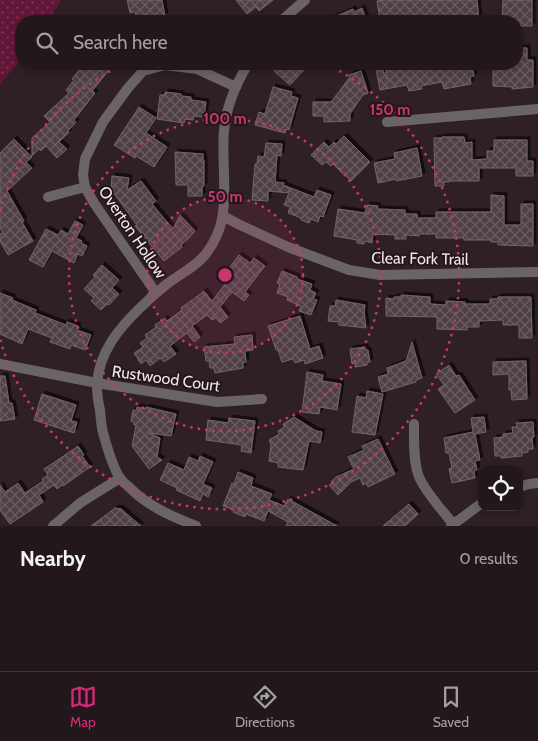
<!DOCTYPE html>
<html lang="en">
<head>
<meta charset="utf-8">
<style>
  :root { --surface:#22181c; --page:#2a2125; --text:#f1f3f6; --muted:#a2a0a3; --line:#3f373b; --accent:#db2777 }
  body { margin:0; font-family:Cabin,sans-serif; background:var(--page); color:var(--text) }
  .controls { position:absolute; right:15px; bottom:15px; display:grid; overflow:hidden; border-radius:10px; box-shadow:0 2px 8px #0003 }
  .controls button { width:45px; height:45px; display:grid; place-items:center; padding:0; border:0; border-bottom:1px solid var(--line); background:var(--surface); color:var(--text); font:25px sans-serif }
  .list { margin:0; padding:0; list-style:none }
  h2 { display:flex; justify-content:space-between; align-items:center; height:65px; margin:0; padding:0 20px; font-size:21px }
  h2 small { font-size:16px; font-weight:400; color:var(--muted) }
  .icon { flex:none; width:28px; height:28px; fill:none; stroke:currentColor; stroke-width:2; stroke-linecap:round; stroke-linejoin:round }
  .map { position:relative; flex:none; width:538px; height:526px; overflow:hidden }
  .search { position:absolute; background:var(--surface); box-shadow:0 2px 8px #0003; left:15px; right:15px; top:15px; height:55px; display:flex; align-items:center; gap:12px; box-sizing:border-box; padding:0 18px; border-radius:20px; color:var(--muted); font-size:19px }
  .sheet { height:145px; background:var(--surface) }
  nav { display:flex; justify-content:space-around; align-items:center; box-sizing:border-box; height:70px; border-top:1px solid var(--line); background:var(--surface); font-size:14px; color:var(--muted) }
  nav a { display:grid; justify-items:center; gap:2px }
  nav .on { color:var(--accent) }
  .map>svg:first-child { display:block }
</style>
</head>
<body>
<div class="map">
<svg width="538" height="526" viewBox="0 0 538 526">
  <defs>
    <pattern id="grass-dots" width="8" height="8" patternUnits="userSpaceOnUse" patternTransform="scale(1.25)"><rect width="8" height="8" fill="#631738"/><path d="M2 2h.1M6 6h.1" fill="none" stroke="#7a3955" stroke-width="1.8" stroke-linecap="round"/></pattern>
    <pattern id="building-cross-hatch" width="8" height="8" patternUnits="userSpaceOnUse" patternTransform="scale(1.25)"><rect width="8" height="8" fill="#504146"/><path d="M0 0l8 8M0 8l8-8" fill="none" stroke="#6a5c61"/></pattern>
    <filter id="shadow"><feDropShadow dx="3" dy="-3" stdDeviation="0" flood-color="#0009"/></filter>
  </defs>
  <rect width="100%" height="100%" fill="#2e2025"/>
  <path fill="url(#grass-dots)" d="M 0,0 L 61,0 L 48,21 L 21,21 L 21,59 L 0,84 Z"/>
  <g fill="url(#building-cross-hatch)" stroke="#746368" filter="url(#shadow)">
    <path d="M 127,0 L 162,0 L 165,16 L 142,21 L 137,21 L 135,12 L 130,13 Z"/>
    <path d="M 236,0 L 273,0 L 259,11 L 256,7 L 247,14 Z"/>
    <path d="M 385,0 L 477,0 L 479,20 L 472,21 L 380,21 L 377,1 Z"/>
    <path d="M 503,0 L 532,0 L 532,26 L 520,26 L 520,21 L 502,21 Z"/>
    <path d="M 362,8 L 366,19 L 361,21 L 325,21 L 353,9 L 354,12 Z"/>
    <path d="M 517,48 L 527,48 L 527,60 L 533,60 L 533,87 L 512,89 L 512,87 L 493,86 L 493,64 L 517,64 Z"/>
    <path d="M 84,64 L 114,64 L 92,91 L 95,93 L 74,120 L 76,122 L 68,131 L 69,132 L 59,142 L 67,149 L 57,158 L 46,146 L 41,151 L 39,149 L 32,156 L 32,138 L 50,122 L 44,116 L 69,93 L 66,90 L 74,80 L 72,79 Z"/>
    <path d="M 280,64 L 309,64 L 290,85 L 274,71 Z"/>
    <path d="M 375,64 L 380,64 L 387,79 L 385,64 L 472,64 L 474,76 L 470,77 L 471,84 L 444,89 L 442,82 L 421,86 L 422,89 L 409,91 L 407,85 L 380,90 Z"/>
    <path d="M 361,71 L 368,93 L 363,95 L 350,114 L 350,121 L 324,122 L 324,116 L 313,116 L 313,102 L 331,102 L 350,77 L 349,75 Z"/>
    <path d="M 273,87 L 292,92 L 291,96 L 298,98 L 289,130 L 286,129 L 285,133 L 255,125 L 259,112 L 265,114 Z"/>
    <path d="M 165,92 L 181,94 L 181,96 L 191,97 L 191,100 L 206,102 L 204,117 L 194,116 L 193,120 L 185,119 L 184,123 L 157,119 L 160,95 L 164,95 Z"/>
    <path d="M 139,107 L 156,118 L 146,133 L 167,147 L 154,167 L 136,156 L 135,158 L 114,145 Z"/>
    <path d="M 344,136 L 370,162 L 351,181 L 344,174 L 344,173 L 342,173 L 333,164 L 331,166 L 326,162 L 322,165 L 311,155 L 324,142 L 329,147 L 334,142 L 336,144 Z"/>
    <path d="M 442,137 L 464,137 L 465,143 L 472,142 L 472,160 L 487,159 L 487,151 L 494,151 L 494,140 L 527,140 L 527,161 L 533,161 L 533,176 L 516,176 L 516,168 L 479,168 L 479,181 L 449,181 L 449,182 L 444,182 L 444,186 L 435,186 L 434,138 L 442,138 Z"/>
    <path d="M 14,139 L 32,157 L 26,162 L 32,168 L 7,191 L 24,221 L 22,222 L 33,241 L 8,255 L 0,241 L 0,234 L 3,233 L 0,228 L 0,153 Z"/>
    <path d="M 266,143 L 282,144 L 281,156 L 277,155 L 275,182 L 284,183 L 283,185 L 314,197 L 317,190 L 331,195 L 323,217 L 320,216 L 318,222 L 311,219 L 309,223 L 301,220 L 301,218 L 288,213 L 290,207 L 284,205 L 289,193 L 268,191 L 268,201 L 252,200 L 255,164 L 257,164 L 258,156 L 264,157 Z"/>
    <path d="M 417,148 L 422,176 L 396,181 L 396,179 L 378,183 L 374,163 L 395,159 L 394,153 Z"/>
    <path d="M 175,152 L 203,154 L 203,160 L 204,160 L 204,186 L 202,186 L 202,196 L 188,196 L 188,185 L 176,185 Z"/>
    <path d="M 112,176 L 129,178 L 127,190 L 141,181 L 156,201 L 152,204 L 173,229 L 180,215 L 195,231 L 189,238 L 181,245 L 182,247 L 164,261 L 135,226 L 137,225 L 113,192 L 114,188 L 111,188 Z"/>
    <path d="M 491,195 L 504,196 L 504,225 L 521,225 L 521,204 L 533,204 L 533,246 L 498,245 L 498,242 L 491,242 L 491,240 L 464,240 L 464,238 L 436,238 L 436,234 L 419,234 L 419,236 L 406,235 L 406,239 L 395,239 L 395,235 L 373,234 L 372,243 L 365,241 L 364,244 L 357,243 L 357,240 L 334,236 L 338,209 L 365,213 L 367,205 L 378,206 L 377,209 L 405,210 L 405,214 L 417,214 L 417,218 L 436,218 L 436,212 L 491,212 Z"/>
    <path d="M 75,221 L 83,225 L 76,238 L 82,241 L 81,243 L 87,246 L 82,256 L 78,254 L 74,263 L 52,251 L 43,267 L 29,260 L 46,229 L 58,235 L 61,230 L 68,234 Z"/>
    <path d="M 239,255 L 250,263 L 254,258 L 265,266 L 245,292 L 249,295 L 244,301 L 232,292 L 220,307 L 228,317 L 220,323 L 216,318 L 212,320 L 207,315 L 192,326 L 200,337 L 194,342 L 187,333 L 170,346 L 176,354 L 164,362 L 160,358 L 150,366 L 146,360 L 141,364 L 134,353 L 143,347 L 140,343 L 147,338 L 145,335 L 156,327 L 155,325 L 165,318 L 167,321 L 182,310 L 181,308 L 204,291 L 212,301 L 226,283 L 218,276 L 223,269 L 227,271 Z"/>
    <path d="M 102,265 L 119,280 L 112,288 L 119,294 L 109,305 L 107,304 L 101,310 L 91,301 L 94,298 L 84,289 L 95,277 L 93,275 Z"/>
    <path d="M 282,271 L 297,277 L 297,279 L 312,284 L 310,290 L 316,293 L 313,299 L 317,300 L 311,315 L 299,311 L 301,306 L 287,300 L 288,297 L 277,293 L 280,284 L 277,283 Z"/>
    <path d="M 0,293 L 13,298 L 12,300 L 36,310 L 35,313 L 66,325 L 67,322 L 78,326 L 77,330 L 91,335 L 85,350 L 71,345 L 70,349 L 50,342 L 52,338 L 28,329 L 22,344 L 0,334 Z"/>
    <path d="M 401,295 L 430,297 L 430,304 L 446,305 L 446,301 L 465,302 L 465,304 L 490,304 L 490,299 L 498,299 L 498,297 L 531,297 L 532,338 L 519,338 L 519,325 L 503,325 L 503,320 L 479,321 L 479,327 L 467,327 L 467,330 L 437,329 L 437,317 L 386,316 L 386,298 L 394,299 L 394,297 L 401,297 Z"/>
    <path d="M 336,300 L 365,305 L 364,312 L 366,328 L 339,325 L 339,322 L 328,321 L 330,306 L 335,306 Z"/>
    <path d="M 300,316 L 310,349 L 319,346 L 323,358 L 305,364 L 304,360 L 295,363 L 293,359 L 282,362 L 278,350 L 276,350 L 268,326 Z"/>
    <path d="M 252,335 L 253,350 L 245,351 L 246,362 L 243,363 L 243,368 L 215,373 L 214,368 L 210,368 L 209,361 L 206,361 L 204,347 L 235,344 L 234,337 Z"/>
    <path d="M 412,342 L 422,378 L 416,380 L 416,382 L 382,392 L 378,377 L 388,374 L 387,368 L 406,361 Z"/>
    <path d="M 365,347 L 365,350 L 368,350 L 370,362 L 367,362 L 367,365 L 355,367 L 355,363 L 352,364 L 350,349 Z"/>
    <path d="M 526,361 L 527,399 L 512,400 L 511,390 L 509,390 L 509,374 L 493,375 L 493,362 Z"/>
    <path d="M 449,365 L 456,376 L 459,375 L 475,400 L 455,413 L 438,389 L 444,385 L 436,374 Z"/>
    <path d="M 307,372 L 323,375 L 322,381 L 341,384 L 337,410 L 320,407 L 319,414 L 302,412 Z"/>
    <path d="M 0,376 L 5,376 L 9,403 L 12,403 L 15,419 L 0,421 Z"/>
    <path d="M 367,391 L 383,394 L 375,435 L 352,432 L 357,396 L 366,398 Z"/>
    <path d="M 42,394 L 76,405 L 71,421 L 77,422 L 74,433 L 34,420 Z"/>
    <path d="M 137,407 L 146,409 L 146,407 L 176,414 L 171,436 L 149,433 L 160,438 L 157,457 L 162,460 L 149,469 L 132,446 L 136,425 L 134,425 L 134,422 L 131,421 L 133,410 L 136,411 Z"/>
    <path d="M 294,417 L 316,431 L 322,432 L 320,443 L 309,441 L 303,470 L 278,467 L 278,463 L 269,461 L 271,444 L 269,440 L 279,434 L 278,431 L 284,427 L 283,424 Z"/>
    <path d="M 484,417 L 486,432 L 475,434 L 480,460 L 475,461 L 477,470 L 474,471 L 475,478 L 452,483 L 449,469 L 452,468 L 449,453 L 446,453 L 444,438 L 473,432 L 471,418 Z"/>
    <path d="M 229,418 L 255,421 L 251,453 L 241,451 L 242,445 L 206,440 L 208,420 L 228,423 Z"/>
    <path d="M 533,422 L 534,437 L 532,437 L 533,449 L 528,449 L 528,452 L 522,453 L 522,456 L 501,458 L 501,456 L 495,456 L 494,438 L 503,437 L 503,434 L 513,433 L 512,427 L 517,427 L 516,423 Z"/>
    <path d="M 378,439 L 395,474 L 368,487 L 366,483 L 363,485 L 360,478 L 351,482 L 338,495 L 329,485 L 332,484 L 331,482 L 336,477 L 354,469 L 348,457 L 364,450 L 362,446 Z"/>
    <path d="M 78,446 L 84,455 L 82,456 L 90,467 L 63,486 L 62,485 L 57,489 L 54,485 L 39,495 L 43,502 L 10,524 L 0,510 L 0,485 L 5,492 L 18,483 L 25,493 L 43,481 L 42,479 L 48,475 L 44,469 Z"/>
    <path d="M 200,456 L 213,462 L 203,484 L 212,488 L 208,497 L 203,494 L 200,501 L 176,490 L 177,488 L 160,480 L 168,463 L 184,470 L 189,457 L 198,461 Z"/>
    <path d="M 238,472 L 253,478 L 251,486 L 272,494 L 269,500 L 284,506 L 288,499 L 337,526 L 286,526 L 288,522 L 268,511 L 264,521 L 246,514 L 245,517 L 233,512 L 234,510 L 223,506 L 232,483 L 234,484 Z"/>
    <path d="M 409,504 L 418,514 L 405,526 L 383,526 Z"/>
    <path d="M 115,508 L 121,509 L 141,526 L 91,526 Z"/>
  </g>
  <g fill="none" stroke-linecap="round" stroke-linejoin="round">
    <g stroke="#6b6466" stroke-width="10">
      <path d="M 281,21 L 305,0"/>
      <path d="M 387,122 L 538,109"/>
      <path d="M 48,197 L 85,187"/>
      <path d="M 223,216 L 240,225 L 288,247 L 349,270 L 380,275 L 538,272"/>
      <path d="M 156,293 L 94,203 L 85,187 L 83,175 L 85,159 L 103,122 L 128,88 L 143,71 L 165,65 L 197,69 L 236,87"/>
      <path d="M 0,364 L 97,383 L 217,402 L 262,399"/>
      <path d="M 414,424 C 414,439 413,465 420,479 C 427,494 443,511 453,524"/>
      <path d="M 519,487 L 529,484 L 538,483"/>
      <path d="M 53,526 L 80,503 L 120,478"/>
      <path d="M 196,526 C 171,516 147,506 128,486 C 125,484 122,481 120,478 C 114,469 107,447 104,436 C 101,428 101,419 100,410 C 98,402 97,392 97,384 C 99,352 119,328 141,307 C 149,299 158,291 167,284 C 190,267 204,264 217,235 C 230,207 221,162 224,131 C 226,107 236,84 248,64"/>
      <path d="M 451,526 L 482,503"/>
    </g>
  </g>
  <circle cx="225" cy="275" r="78" fill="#c93770" fill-opacity=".12"/>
  <g fill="none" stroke="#c93770" stroke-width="2.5" stroke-dasharray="2.5 5">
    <circle cx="225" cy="275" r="78"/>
    <circle cx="225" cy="275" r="156"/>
    <path d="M0 211A234 234 0 0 1 124 64M326 64A234 234 0 1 1 0 339"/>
  </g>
  <g text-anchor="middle" stroke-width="4" stroke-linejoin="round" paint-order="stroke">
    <g font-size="16" fill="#f0e6e9" stroke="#24171b">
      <text transform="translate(133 232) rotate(56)" y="6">Overton Hollow</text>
      <text transform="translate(420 258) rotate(1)" y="6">Clear Fork Trail</text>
      <text transform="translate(166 378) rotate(8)" y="6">Rustwood Court</text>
    </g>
  </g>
  <circle cx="225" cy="275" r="8" fill="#c93770" stroke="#24171b" stroke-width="2.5"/>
  <g font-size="15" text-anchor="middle" font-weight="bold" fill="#c93770" stroke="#24171b" stroke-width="4" stroke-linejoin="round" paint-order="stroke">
    <text x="390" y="115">150 m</text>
    <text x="225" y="124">100 m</text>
    <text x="225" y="202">50 m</text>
  </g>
</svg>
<div class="controls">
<button><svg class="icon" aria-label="locate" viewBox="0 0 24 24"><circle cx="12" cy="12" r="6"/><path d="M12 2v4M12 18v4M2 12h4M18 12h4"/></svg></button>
</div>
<div class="search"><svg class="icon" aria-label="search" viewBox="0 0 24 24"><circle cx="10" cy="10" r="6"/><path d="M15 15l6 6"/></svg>Search here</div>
</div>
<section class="sheet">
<h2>Nearby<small>0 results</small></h2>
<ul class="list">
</ul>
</section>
<nav>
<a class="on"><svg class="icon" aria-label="map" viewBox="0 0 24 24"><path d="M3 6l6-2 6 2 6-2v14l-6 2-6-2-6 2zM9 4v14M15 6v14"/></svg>Map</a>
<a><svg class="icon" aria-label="directions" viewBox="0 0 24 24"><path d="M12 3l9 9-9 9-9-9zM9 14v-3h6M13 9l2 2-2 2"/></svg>Directions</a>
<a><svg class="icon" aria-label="saved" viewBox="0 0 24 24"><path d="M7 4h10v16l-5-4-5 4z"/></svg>Saved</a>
</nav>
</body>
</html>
